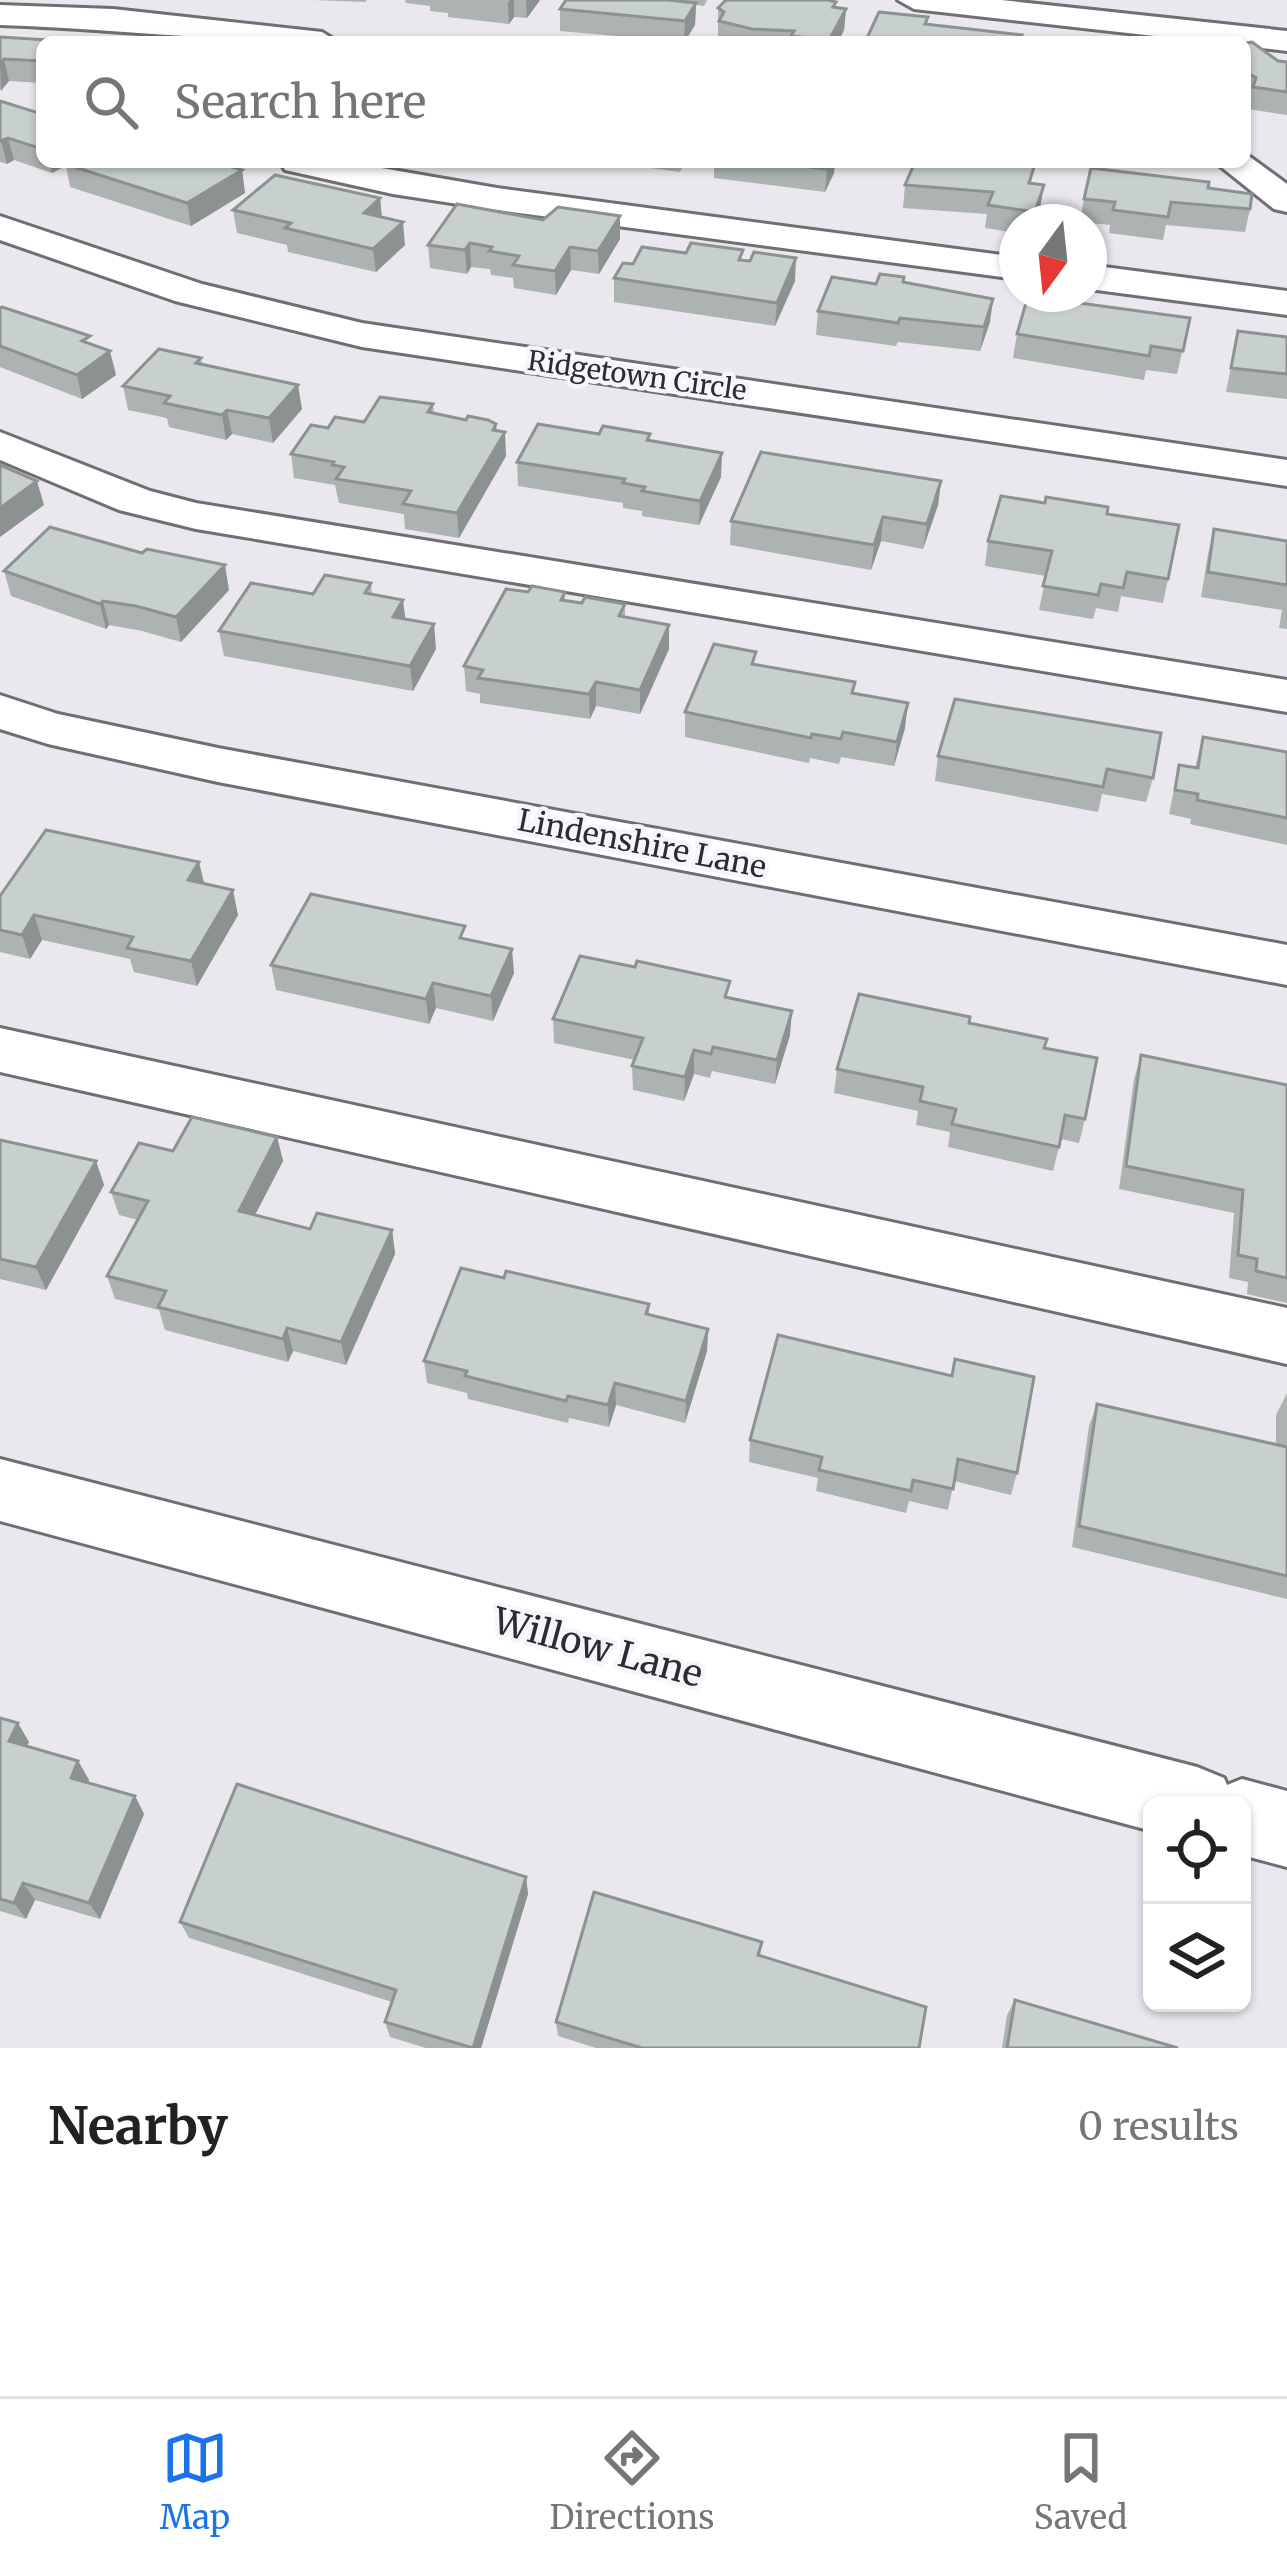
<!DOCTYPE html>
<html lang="en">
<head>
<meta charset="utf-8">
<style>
  :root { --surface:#fff; --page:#f6f6f6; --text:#222; --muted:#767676; --line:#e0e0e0; --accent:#1a73e8 }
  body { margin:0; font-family:Merriweather,serif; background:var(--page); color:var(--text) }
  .controls { position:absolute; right:36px; bottom:36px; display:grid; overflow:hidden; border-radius:18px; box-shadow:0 3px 9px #0004 }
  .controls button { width:108px; height:108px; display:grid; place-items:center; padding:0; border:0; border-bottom:3px solid var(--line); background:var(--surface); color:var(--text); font:60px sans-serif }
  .compass { position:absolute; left:999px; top:204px; width:108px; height:108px; border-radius:50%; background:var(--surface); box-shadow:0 3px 9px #0004; rotate:195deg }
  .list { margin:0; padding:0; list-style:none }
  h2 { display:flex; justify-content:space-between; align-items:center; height:156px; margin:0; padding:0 48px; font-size:51px }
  h2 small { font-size:39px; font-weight:400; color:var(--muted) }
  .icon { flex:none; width:66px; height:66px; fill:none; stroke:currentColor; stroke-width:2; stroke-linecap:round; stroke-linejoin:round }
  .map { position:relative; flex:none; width:1287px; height:2048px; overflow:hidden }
  .search { position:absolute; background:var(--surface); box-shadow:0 3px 9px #0004; left:36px; right:36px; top:36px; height:132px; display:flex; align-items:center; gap:30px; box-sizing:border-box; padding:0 42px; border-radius:18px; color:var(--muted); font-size:45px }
  .sheet { height:348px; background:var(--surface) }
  nav { display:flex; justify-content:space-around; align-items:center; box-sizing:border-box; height:168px; border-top:3px solid var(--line); background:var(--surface); font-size:33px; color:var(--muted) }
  nav a { display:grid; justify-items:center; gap:6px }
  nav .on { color:var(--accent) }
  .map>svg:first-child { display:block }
</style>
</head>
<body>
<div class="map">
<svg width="1287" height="2048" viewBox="0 0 1287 2048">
  <rect width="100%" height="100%" fill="#eae8ee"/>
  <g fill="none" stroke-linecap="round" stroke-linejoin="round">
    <g stroke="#706e74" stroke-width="6">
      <g id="minor">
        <path d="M 898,0 L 1001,0 L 1287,31 L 1287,51 L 1245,46 L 1245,42 L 1208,42 L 914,9 Z"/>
        <path d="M 0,5 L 113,9 L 322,32 L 338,42 C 225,42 113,29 0,25 Z"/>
        <path d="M 1246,154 L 1287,184 L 1287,212 L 1274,209 L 1215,162 L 1245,162 Z"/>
        <path d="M 280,162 L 347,162 L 497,188 L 1017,257 L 1017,279 L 497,210 L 393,194 L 285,170 Z"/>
        <path d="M 0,216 L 202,284 L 362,323 L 1287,460 L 1287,486 L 362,347 L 175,301 L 0,240 Z"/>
        <path d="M 1089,265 L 1287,291 L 1287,315 L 1089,289 Z"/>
        <path d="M 0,432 L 150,491 L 196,503 L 1287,680 L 1287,712 L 196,529 L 119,510 L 0,460 Z"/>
        <path d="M 0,695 L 58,714 L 218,748 L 1287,945 L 1287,985 L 218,782 L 48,744 L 0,729 Z"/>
        <path d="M 0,1028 L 1287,1308 L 1287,1364 L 0,1072 Z"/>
        <path d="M 0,1459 L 1197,1767 L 1224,1778 L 1227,1785 L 1242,1779 L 1287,1791 L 1287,1867 L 1242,1855 L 1242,1805 L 1152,1805 L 1152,1831 L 0,1521 Z"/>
      </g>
    </g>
    <use href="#minor" fill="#fff" fill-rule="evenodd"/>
  </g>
  <g fill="#acb3b1">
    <path d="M 313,0 L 367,0 L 365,2 Z"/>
    <path d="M 405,0 L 540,0 L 527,18 L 514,17 L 509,24 L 448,17 L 448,13 L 430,11 L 430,6 L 406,3 Z"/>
    <path d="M 566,0 L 707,0 L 704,6 L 696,5 L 695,25 L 685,42 L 560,31 L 560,9 Z"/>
    <path d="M 718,8 L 846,9 L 844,30 L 838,42 L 718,42 Z"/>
    <path d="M 0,37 L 42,42 L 42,83 L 9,81 L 0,90 Z"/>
    <path d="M 1245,43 L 1278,61 L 1287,62 L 1287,115 L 1248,109 L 1250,100 L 1245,97 Z"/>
    <path d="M 0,101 L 42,114 L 42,162 L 216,162 L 242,170 L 245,193 L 191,226 L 70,187 L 66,166 L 52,173 L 14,160 L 7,164 L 0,162 Z"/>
    <path d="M 606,162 L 685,162 L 680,172 Z"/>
    <path d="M 714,162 L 835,162 L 834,173 L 825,192 L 714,178 Z"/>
    <path d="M 1032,184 L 1044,185 L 1040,208 L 1036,222 L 1017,222 L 1017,233 L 985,228 L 987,214 L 903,208 L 905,185 Z"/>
    <path d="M 1208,188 L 1250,209 L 1245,232 L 1166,225 L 1163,240 L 1109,233 L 1110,225 L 1080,222 L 1084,199 Z"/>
    <path d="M 380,198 L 382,217 L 405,245 L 376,272 L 288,252 L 287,245 L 237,233 L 233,210 Z"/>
    <path d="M 620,216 L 620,239 L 599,274 L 571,270 L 556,295 L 514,288 L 513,278 L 491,275 L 490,269 L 471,267 L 467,274 L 430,268 L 428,245 L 543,220 Z"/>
    <path d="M 743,260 L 795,281 L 775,326 L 614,302 L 614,278 L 633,264 Z"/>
    <path d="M 904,277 L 904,282 L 990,322 L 980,351 L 898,342 L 896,346 L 816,335 L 818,311 L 876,284 Z"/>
    <path d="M 0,308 L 91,345 L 116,375 L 82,399 L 0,367 Z"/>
    <path d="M 1190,318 L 1177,374 L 1146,370 L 1144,380 L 1013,358 L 1017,334 Z"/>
    <path d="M 1238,331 L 1287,337 L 1287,399 L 1226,392 Z"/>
    <path d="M 201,358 L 202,365 L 302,409 L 273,443 L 232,434 L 226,440 L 169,427 L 167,418 L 128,410 L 123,386 Z"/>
    <path d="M 433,404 L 434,413 L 497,430 L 506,456 L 459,538 L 405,529 L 404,514 L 339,503 L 335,485 L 294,478 L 291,454 L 328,428 L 364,422 Z"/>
    <path d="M 599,434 L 650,441 L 721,477 L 699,525 L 642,516 L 642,511 L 623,508 L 623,503 L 518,486 L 517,462 Z"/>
    <path d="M 941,481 L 938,505 L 923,549 L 881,541 L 871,570 L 730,545 L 731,521 Z"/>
    <path d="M 1107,514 L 1168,579 L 1163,603 L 1121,596 L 1118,612 L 1096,608 L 1093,619 L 1039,610 L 1046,576 L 985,566 L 988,541 Z"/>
    <path d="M 1214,529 L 1287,541 L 1287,629 L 1279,628 L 1282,610 L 1201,597 L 1208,554 Z"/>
    <path d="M 4,571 L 229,590 L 181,642 L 142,631 L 109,625 L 106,629 L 11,596 Z"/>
    <path d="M 371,583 L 372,594 L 405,619 L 436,649 L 413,691 L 224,656 L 219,631 Z"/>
    <path d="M 528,592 L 565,592 L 565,601 L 582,603 L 625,604 L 625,617 L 669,649 L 640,714 L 596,706 L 590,719 L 480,703 L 480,694 L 466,691 L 464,666 Z"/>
    <path d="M 755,664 L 854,693 L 905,728 L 894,766 L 841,757 L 839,764 L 810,758 L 809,763 L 685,737 L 685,712 Z"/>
    <path d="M 955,699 L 1153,778 L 1146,802 L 1102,794 L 1098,812 L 935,781 L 938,756 Z"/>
    <path d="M 1203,737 L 1287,752 L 1287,845 L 1190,824 L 1191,819 L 1169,814 L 1179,765 L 1195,768 Z"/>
    <path d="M 204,884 L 238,915 L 197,986 L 134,972 L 130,959 L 42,940 L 30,959 L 0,952 L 0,896 Z"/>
    <path d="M 271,965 L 514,973 L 493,1021 L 436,1008 L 429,1024 L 276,990 Z"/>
    <path d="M 729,997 L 790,1035 L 775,1084 L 712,1071 L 710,1078 L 694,1074 L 684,1101 L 633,1090 L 632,1066 L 635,1060 L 554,1043 L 553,1019 Z"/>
    <path d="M 1044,1048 L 1085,1119 L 1079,1143 L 1061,1139 L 1053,1171 L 948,1147 L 950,1132 L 916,1125 L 918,1111 L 834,1093 L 837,1069 Z"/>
    <path d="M 1141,1055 L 1287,1085 L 1287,1303 L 1247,1294 L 1248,1282 L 1229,1278 L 1234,1213 L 1119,1189 L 1134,1079 Z"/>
    <path d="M 277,1137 L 283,1161 L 255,1215 L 310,1229 L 392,1230 L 395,1254 L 346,1365 L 293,1351 L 288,1362 L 165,1330 L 159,1310 L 115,1299 L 107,1276 L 138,1220 L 119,1215 L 111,1192 L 173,1151 Z"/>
    <path d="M 0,1140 L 96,1161 L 104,1185 L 46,1290 L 0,1279 Z"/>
    <path d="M 504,1278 L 649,1304 L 649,1314 L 708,1329 L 707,1351 L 685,1423 L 616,1405 L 609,1427 L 569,1418 L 568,1423 L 468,1399 L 467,1393 L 427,1383 L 424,1361 Z"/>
    <path d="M 778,1335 L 1017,1473 L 1011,1495 L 954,1481 L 948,1510 L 909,1501 L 906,1513 L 816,1491 L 818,1478 L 749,1462 L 750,1440 Z"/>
    <path d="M 1287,1393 L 1287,1599 L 1072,1547 L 1089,1426 L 1097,1404 L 1276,1444 L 1276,1415 Z"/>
    <path d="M 0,1718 L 29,1742 L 27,1746 L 78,1761 L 89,1780 L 87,1783 L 135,1796 L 144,1814 L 100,1919 L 35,1900 L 26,1919 L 0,1911 Z"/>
    <path d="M 526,1877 L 528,1894 L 481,2048 L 426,2048 L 390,2037 L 385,2022 L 392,2002 L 189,1938 L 180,1922 Z"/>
    <path d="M 762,1942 L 760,1956 L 919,2048 L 596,2048 L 558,2036 L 556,2022 Z"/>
    <path d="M 1015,2000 L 1178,2048 L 1002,2048 L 1007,2015 Z"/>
  </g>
  <g fill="#8c9290">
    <path d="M 510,0 L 514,0 L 514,17 L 509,24 L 508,3 Z"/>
    <path d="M 526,0 L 540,0 L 527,18 Z"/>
    <path d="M 696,3 L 695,25 L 684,42 L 685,21 Z"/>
    <path d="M 846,9 L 844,30 L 838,42 L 829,42 Z"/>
    <path d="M 4,59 L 9,81 L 1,91 L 0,63 Z"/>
    <path d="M 8,138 L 14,160 L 7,164 L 1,141 Z"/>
    <path d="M 50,162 L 72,162 L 52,173 Z"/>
    <path d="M 830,162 L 835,162 L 834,173 L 825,192 L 827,169 Z"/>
    <path d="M 242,170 L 245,193 L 191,226 L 187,203 Z"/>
    <path d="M 1044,185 L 1040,208 L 1036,222 L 1033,222 Z"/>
    <path d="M 380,198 L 382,221 L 364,213 Z"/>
    <path d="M 620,216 L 620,239 L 599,274 L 598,251 Z"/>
    <path d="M 403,222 L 405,245 L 376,272 L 373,249 Z"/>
    <path d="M 470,243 L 471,267 L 467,274 L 465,250 Z"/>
    <path d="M 570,247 L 571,270 L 556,295 L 555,271 Z"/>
    <path d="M 796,258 L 795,281 L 775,326 L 777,303 Z"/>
    <path d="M 993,299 L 990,322 L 980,351 L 984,327 Z"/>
    <path d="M 110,351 L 116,375 L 82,399 L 77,375 Z"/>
    <path d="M 298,385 L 302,409 L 273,443 L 269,418 Z"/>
    <path d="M 227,410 L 232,434 L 226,440 L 222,415 Z"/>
    <path d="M 496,424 L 498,444 L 505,432 L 506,456 L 459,538 L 457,513 Z"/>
    <path d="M 722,453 L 721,477 L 699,525 L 700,501 Z"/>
    <path d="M 37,481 L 44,505 L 0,537 L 0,508 Z"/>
    <path d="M 941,481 L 938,505 L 923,549 L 927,524 Z"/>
    <path d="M 883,517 L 881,541 L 871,570 L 874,545 Z"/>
    <path d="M 225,565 L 229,590 L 181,642 L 176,617 Z"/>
    <path d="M 403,600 L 406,624 L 393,617 Z"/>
    <path d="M 103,601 L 109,625 L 106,629 L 100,604 Z"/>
    <path d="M 434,624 L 436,649 L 413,691 L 410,666 Z"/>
    <path d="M 669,625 L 669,649 L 640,714 L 640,690 Z"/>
    <path d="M 596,682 L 596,706 L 590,719 L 589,694 Z"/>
    <path d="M 908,703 L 905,728 L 894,766 L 897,742 Z"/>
    <path d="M 199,862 L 205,887 L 188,880 Z"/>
    <path d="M 233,890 L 238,915 L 197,986 L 191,961 Z"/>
    <path d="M 34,915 L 42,940 L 30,959 L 22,935 Z"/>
    <path d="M 512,949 L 514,973 L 493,1021 L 491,996 Z"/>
    <path d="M 433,983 L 436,1008 L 429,1024 L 426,999 Z"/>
    <path d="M 792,1011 L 790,1035 L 775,1084 L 777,1060 Z"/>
    <path d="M 694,1050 L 694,1074 L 684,1101 L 685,1077 Z"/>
    <path d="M 277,1137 L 283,1161 L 245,1234 L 239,1211 Z"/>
    <path d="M 96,1161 L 104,1185 L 46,1290 L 36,1267 Z"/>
    <path d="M 392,1230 L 395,1254 L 346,1365 L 341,1342 Z"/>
    <path d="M 287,1328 L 293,1351 L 288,1362 L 283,1339 Z"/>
    <path d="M 708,1329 L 707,1351 L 685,1423 L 686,1401 Z"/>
    <path d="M 615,1383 L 616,1405 L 609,1427 L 608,1405 Z"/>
    <path d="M 18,1723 L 29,1742 L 21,1759 L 9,1741 Z"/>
    <path d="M 78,1761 L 89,1780 L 81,1796 L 71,1778 Z"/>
    <path d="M 135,1796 L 144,1814 L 100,1919 L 89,1903 Z"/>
    <path d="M 526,1877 L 528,1894 L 481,2048 L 473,2048 Z"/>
    <path d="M 23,1883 L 35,1900 L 26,1919 L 14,1903 Z"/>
  </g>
  <g fill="#c8d0ce" stroke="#8c9290" stroke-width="3">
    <path d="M 566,0 L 668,0 L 696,3 L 685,21 L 560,9 Z"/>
    <path d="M 726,0 L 828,0 L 836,2 L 833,7 L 846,9 L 829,40 L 791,36 L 794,31 L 752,29 L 719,21 L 724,12 L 718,8 Z"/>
    <path d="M 879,12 L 928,17 L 925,24 L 1022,35 L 1019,42 L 866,40 Z"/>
    <path d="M 0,37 L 80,42 L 42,42 L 42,61 L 4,59 L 0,63 Z"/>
    <path d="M 1252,42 L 1278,61 L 1287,62 L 1287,92 L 1253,87 L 1256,78 L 1245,71 L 1245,43 Z"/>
    <path d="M 0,101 L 42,114 L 42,149 L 8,138 L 0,141 Z"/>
    <path d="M 68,162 L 216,162 L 242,170 L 187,203 L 65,164 Z"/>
    <path d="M 770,162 L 830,162 L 827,169 Z"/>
    <path d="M 915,162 L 998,162 L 1034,167 L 1029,183 L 1044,185 L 1035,212 L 988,205 L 993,192 L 905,185 Z"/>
    <path d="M 1091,168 L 1209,182 L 1208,188 L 1252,194 L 1250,209 L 1171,202 L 1168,217 L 1113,210 L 1115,202 L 1084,199 Z"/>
    <path d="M 275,175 L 380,198 L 364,213 L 403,222 L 373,249 L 285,228 L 291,223 L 233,210 Z"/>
    <path d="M 457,204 L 543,220 L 558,207 L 620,216 L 598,251 L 570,247 L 555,271 L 513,265 L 519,256 L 489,251 L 492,247 L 470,243 L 465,250 L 428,245 Z"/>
    <path d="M 691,243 L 743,250 L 739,260 L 750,261 L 754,252 L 796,258 L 777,303 L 614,278 L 623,263 L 633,264 L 642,247 L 686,253 Z"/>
    <path d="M 880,274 L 904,277 L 903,282 L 993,299 L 984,327 L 900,318 L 898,323 L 818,311 L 832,277 L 876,284 Z"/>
    <path d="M 1028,296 L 1190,318 L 1183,351 L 1151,346 L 1149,356 L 1017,334 Z"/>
    <path d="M 2,307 L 90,336 L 82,341 L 110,351 L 77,375 L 0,346 L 0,308 Z"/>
    <path d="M 1238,331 L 1287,337 L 1287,374 L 1231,368 Z"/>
    <path d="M 159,349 L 201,358 L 196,363 L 298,385 L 269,418 L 227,410 L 222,415 L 164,403 L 170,396 L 123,386 Z"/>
    <path d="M 380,397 L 433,404 L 428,412 L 466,420 L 468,416 L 488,420 L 496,424 L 493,430 L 505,432 L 457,513 L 403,504 L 411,491 L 336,479 L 344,467 L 332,465 L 334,462 L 291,454 L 311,425 L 328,428 L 335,417 L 364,422 Z"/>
    <path d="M 538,424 L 599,434 L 603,426 L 650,434 L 647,440 L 722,453 L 700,501 L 642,491 L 645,487 L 623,483 L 625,479 L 517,462 Z"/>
    <path d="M 761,452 L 941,481 L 927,524 L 883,517 L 874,545 L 731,521 Z"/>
    <path d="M 0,465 L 37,481 L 0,508 Z"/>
    <path d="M 1001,496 L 1045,503 L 1046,497 L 1108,507 L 1107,514 L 1179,525 L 1168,579 L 1127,572 L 1123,588 L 1101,584 L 1098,595 L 1043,586 L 1052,551 L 988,541 Z"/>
    <path d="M 50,527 L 142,553 L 147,549 L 225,565 L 176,617 L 136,606 L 103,601 L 100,604 L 4,571 Z"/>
    <path d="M 1214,529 L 1287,541 L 1287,585 L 1208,572 Z"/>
    <path d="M 325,575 L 371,583 L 365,593 L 403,600 L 393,617 L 434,624 L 410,666 L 219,631 L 251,583 L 313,594 Z"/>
    <path d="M 532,586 L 565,592 L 561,600 L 582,603 L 585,597 L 625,604 L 619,616 L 669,625 L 640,690 L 596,682 L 589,694 L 478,678 L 483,670 L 464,666 L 506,589 L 528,592 Z"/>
    <path d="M 714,644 L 756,652 L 752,664 L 855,682 L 852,693 L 908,703 L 897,742 L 843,732 L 841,739 L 812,734 L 811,738 L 685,712 Z"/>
    <path d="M 955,699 L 1161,733 L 1153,778 L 1107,769 L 1103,787 L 938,756 Z"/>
    <path d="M 1203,737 L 1287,752 L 1287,818 L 1197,800 L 1198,794 L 1175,790 L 1179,765 L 1198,768 Z"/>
    <path d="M 46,830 L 199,862 L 188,880 L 233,890 L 191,961 L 127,948 L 133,937 L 34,915 L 22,935 L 0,930 L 0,896 Z"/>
    <path d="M 311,894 L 465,926 L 460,938 L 512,949 L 491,996 L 433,983 L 426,999 L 271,965 Z"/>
    <path d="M 580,956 L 635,967 L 637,961 L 730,981 L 725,997 L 792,1011 L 777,1060 L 713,1047 L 711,1054 L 694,1050 L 685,1077 L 632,1066 L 643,1038 L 553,1019 Z"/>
    <path d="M 859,994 L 970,1017 L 969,1023 L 1047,1039 L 1044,1048 L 1097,1058 L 1085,1119 L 1065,1115 L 1059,1147 L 952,1124 L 956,1109 L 920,1101 L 923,1087 L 837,1069 Z"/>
    <path d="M 1141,1055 L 1287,1085 L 1287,1278 L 1256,1271 L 1257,1259 L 1238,1255 L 1243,1190 L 1126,1166 Z"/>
    <path d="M 192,1117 L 277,1137 L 239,1211 L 310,1229 L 317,1213 L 392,1230 L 341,1342 L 287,1328 L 283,1339 L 158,1307 L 166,1291 L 107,1276 L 148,1201 L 111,1192 L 139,1143 L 173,1151 Z"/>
    <path d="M 0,1140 L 96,1161 L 36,1267 L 0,1259 Z"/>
    <path d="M 461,1268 L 504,1278 L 506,1271 L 649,1304 L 646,1314 L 708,1329 L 686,1401 L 615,1383 L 608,1405 L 568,1396 L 566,1401 L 465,1376 L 467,1371 L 424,1361 Z"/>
    <path d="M 778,1335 L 952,1376 L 955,1359 L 1034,1377 L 1017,1473 L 958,1459 L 953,1489 L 913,1480 L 911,1491 L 819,1470 L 822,1457 L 750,1440 Z"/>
    <path d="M 1097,1404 L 1287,1447 L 1287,1576 L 1079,1526 Z"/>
    <path d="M 0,1718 L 18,1723 L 9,1741 L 78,1761 L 71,1778 L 135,1796 L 89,1903 L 23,1883 L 14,1903 L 0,1899 Z"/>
    <path d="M 237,1784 L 526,1877 L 473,2048 L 385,2022 L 396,1990 L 180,1922 Z"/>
    <path d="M 594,1892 L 762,1942 L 758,1955 L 926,2007 L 919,2048 L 642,2048 L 556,2022 Z"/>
    <path d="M 1015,2000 L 1178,2048 L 1007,2048 Z"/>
  </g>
  <g text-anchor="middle" stroke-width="9" stroke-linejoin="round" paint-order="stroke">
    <g font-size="27" fill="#2c2c2e" stroke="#f7f5fc">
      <text transform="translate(637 376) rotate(8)" y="9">Ridgetown Circle</text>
    </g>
    <g font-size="30" fill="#2c2c2e" stroke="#f7f5fc">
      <text transform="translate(642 844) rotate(11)" y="10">Lindenshire Lane</text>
    </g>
    <g font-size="36" fill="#2c2c2e" stroke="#f7f5fc">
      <text transform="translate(598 1647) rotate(15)" y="13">Willow Lane</text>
    </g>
  </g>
</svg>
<div class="controls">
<button><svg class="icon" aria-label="locate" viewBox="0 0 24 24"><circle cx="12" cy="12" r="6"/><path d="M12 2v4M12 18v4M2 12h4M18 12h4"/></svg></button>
<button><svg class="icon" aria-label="layers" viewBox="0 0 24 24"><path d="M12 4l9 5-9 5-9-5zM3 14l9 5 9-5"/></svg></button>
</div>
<svg class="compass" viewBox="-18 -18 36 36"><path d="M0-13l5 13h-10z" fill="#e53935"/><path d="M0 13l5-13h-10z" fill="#767676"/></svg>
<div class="search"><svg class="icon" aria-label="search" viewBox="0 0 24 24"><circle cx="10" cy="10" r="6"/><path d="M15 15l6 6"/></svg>Search here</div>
</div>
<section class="sheet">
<h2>Nearby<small>0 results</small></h2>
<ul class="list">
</ul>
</section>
<nav>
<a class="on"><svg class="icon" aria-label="map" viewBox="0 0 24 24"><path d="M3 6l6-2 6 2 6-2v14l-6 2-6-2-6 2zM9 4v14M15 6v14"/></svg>Map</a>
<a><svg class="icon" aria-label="directions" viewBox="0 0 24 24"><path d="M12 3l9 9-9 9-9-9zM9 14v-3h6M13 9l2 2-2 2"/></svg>Directions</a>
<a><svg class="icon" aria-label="saved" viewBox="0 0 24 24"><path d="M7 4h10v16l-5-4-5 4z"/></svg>Saved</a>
</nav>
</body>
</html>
